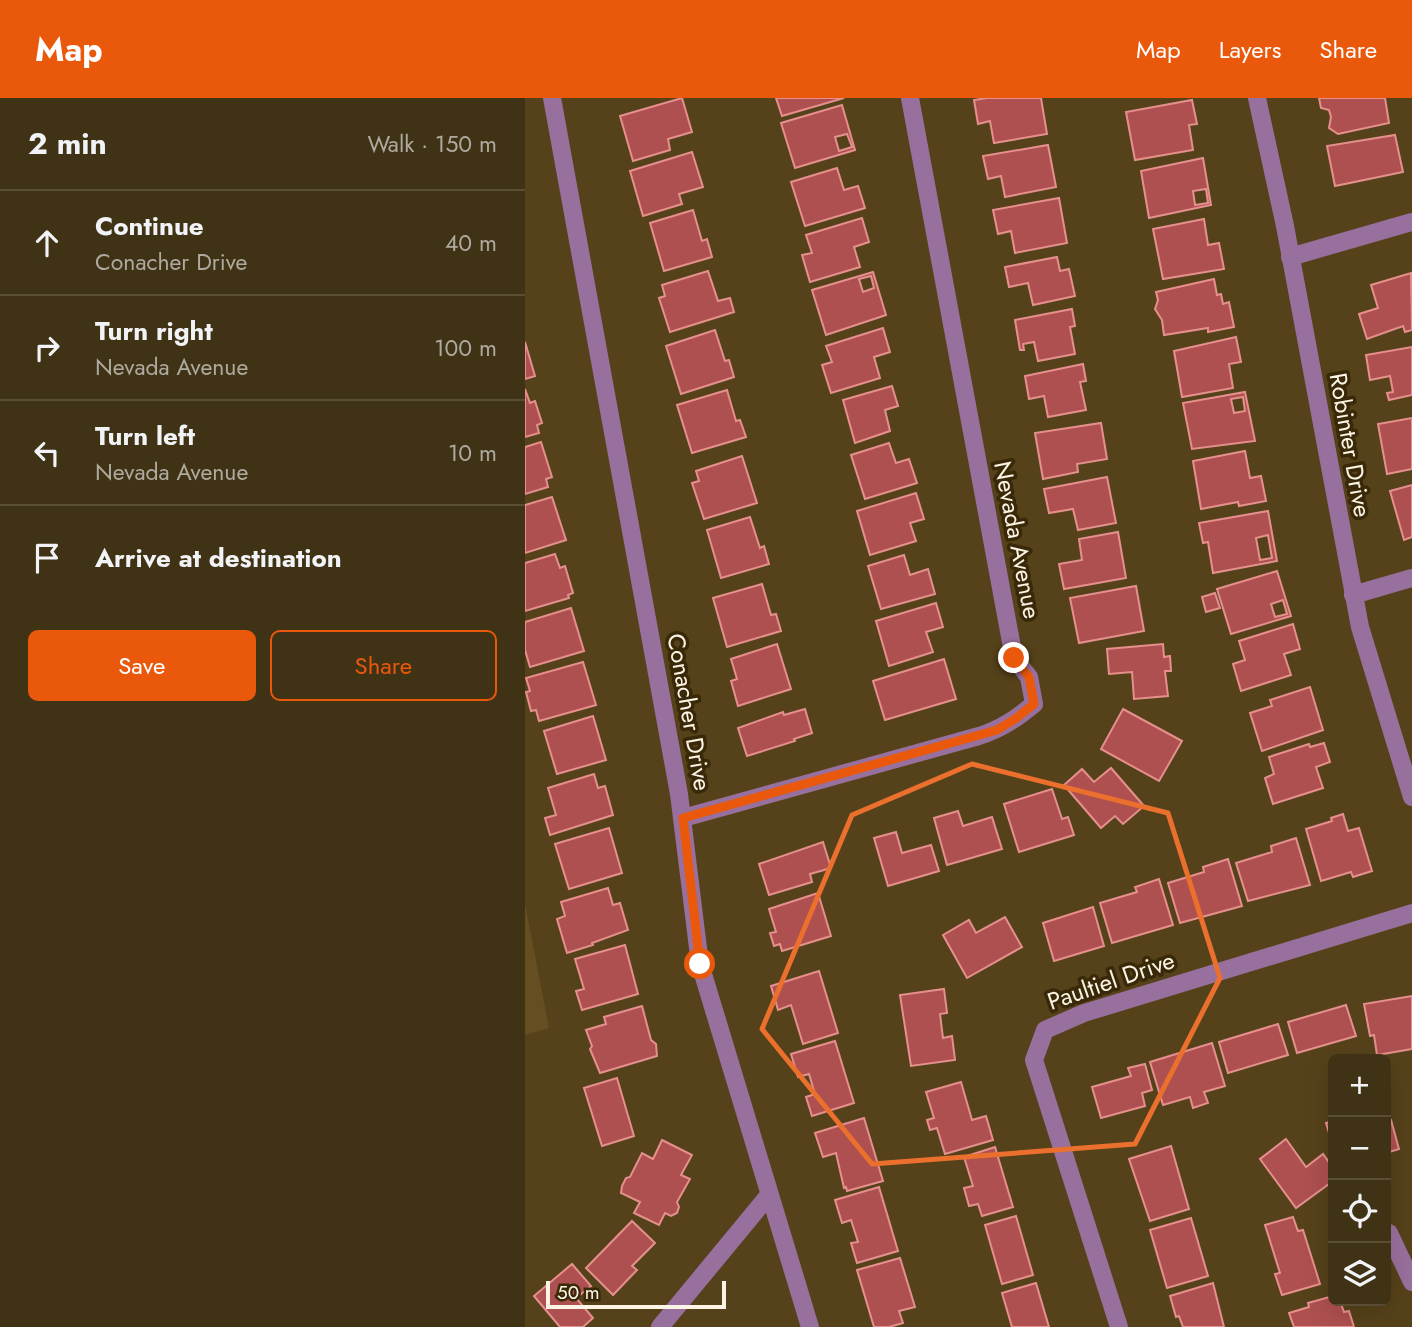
<!DOCTYPE html>
<html lang="en">
<head>
<meta charset="utf-8">
<style>
  :root { --surface:#403214; --page:#473a1d; --text:#f1f3f6; --muted:#aeaaa0; --line:#594d34; --accent:#ea580c }
  body { margin:0; font-family:Jost,sans-serif; background:var(--page); color:var(--text) }
  .controls { position:absolute; right:21px; bottom:21px; display:grid; overflow:hidden; border-radius:10px; box-shadow:0 7px 28px #0002 }
  .controls button { width:63px; height:63px; display:grid; place-items:center; padding:0; border:0; border-bottom:2px solid var(--line); background:var(--surface); color:var(--text); font:35px sans-serif }
  .scale { position:absolute; left:21px; bottom:18px; width:180px; box-sizing:border-box; padding-left:7px; border:4px solid #fcf4e5; border-top:0; font-size:19px; line-height:24px; white-space:nowrap; color:#fcf4e5; -webkit-text-stroke:5px #392908; paint-order:stroke }
  .stop { position:absolute; width:21px; height:21px; margin:-16px; border:5px solid #ea580c; border-radius:50%; background:#fff }
  .stop.end { background:#ea580c; border-color:#fff; box-shadow:0 2px 7px #0008 }
  .list { margin:0; padding:0; list-style:none }
  h2 { display:flex; justify-content:space-between; align-items:center; height:91px; margin:0; padding:0 28px; font-size:30px }
  h2 small { font-size:23px; font-weight:400; color:var(--muted) }
  .list li { display:grid; grid-template-columns:46px 1fr auto; gap:21px; align-items:center; box-sizing:border-box; height:105px; padding:0 28px; border-top:2px solid var(--line) }
  .list b { display:block; font-size:26px; white-space:nowrap }
  .list p { margin:0; font-size:23px; white-space:nowrap; color:var(--muted) }
  .list em { font-size:23px; font-style:normal; color:var(--muted) }
  .actions { display:flex; gap:14px; padding:21px 28px }
  .actions a { flex:1; padding:16px 0; border:2px solid var(--accent); border-radius:10px; text-align:center; font-size:24px; color:var(--accent) }
  .actions .main { background:var(--accent); color:#fff }
  .icon { flex:none; width:38px; height:38px; fill:none; stroke:currentColor; stroke-width:2; stroke-linecap:round; stroke-linejoin:round }
  .map { position:relative; flex:none; width:887px; height:1229px; overflow:hidden }
  header { display:flex; align-items:center; gap:42px; box-sizing:border-box; height:98px; padding:0 35px; background:var(--accent); color:#fff }
  header strong { font-size:33px }
  nav { display:flex; gap:38px; margin-inline-start:auto; font-size:24px }
  main { display:flex }
  aside { flex:1; background:var(--surface) }
  .map>svg:first-child { display:block }
</style>
</head>
<body>
<header>
<strong>Map</strong>
<nav><a>Map</a><a>Layers</a><a>Share</a></nav>
</header>
<main>
<aside>
<h2>2 min<small>Walk · 150 m</small></h2>
<ul class="list">
<li><svg class="icon" aria-label="ahead" viewBox="0 0 24 24"><path d="M12 20V5M6 11l6-6 6 6"/></svg><div><b>Continue</b><p>Conacher Drive</p></div><em>40 m</em></li>
<li><svg class="icon" aria-label="right" viewBox="0 0 24 24"><path d="M7 20v-9h11M14 6l5 5-5 5"/></svg><div><b>Turn right</b><p>Nevada Avenue</p></div><em>100 m</em></li>
<li><svg class="icon" aria-label="left" viewBox="0 0 24 24"><path d="M17 20v-9H6M10 6l-5 5 5 5"/></svg><div><b>Turn left</b><p>Nevada Avenue</p></div><em>10 m</em></li>
<li><svg class="icon" aria-label="arrive" viewBox="0 0 24 24"><path d="M6 21V4h12l-3 4 3 4H6"/></svg><div><b>Arrive at destination</b></div></li>
</ul>
<div class="actions"><a class="main">Save</a><a>Share</a></div>
</aside>
<div class="map">
<svg width="887" height="1229" viewBox="0 0 887 1229">
  <rect width="100%" height="100%" fill="#56421a"/>
  <path fill="#644e22" d="M 0,806 L 24,930 L 0,937 Z"/>
  <g fill="#ad504f" stroke="#e6908d" stroke-width="2" fill-rule="evenodd">
    <path d="M 157,0 L 167,34 L 143,41 L 145,52 L 108,63 L 95,18 Z"/>
    <path d="M 251,0 L 319,0 L 257,18 Z"/>
    <path d="M 462,0 L 516,0 L 522,36 L 469,45 L 465,23 L 453,26 L 449,2 Z"/>
    <path d="M 794,0 L 860,0 L 864,25 L 813,36 L 804,30 L 806,19 L 804,12 L 796,10 Z"/>
    <path d="M 667,2 L 672,26 L 664,27 L 668,52 L 610,62 L 601,14 Z"/>
    <path d="M 317,7 L 330,52 L 270,70 L 256,25 ZM 322,36 L 327,49 L 314,53 L 310,39 Z"/>
    <path d="M 870,37 L 878,74 L 810,88 L 802,48 Z"/>
    <path d="M 523,47 L 531,89 L 480,99 L 476,78 L 463,81 L 458,58 Z"/>
    <path d="M 167,54 L 178,89 L 154,96 L 157,106 L 118,118 L 105,73 Z"/>
    <path d="M 678,60 L 686,107 L 624,120 L 616,73 ZM 681,91 L 683,105 L 670,107 L 668,93 Z"/>
    <path d="M 312,70 L 319,92 L 333,88 L 340,110 L 280,128 L 266,84 Z"/>
    <path d="M 534,100 L 542,145 L 490,155 L 486,133 L 473,136 L 468,112 Z"/>
    <path d="M 168,112 L 177,143 L 182,141 L 187,159 L 139,173 L 125,125 Z"/>
    <path d="M 337,120 L 344,144 L 329,149 L 335,169 L 285,184 L 277,157 L 287,155 L 281,137 Z"/>
    <path d="M 679,121 L 683,147 L 694,145 L 699,171 L 638,181 L 628,131 Z"/>
    <path d="M 532,159 L 535,173 L 544,171 L 550,198 L 508,207 L 503,185 L 484,189 L 480,169 Z"/>
    <path d="M 183,173 L 193,203 L 205,200 L 209,214 L 145,234 L 134,200 L 140,198 L 137,187 Z"/>
    <path d="M 348,174 L 361,217 L 301,237 L 287,192 ZM 346,178 L 349,190 L 338,194 L 334,181 Z"/>
    <path d="M 886,175 L 887,232 L 880,234 L 878,228 L 842,241 L 834,216 L 853,210 L 846,187 Z"/>
    <path d="M 689,181 L 692,197 L 696,196 L 698,206 L 704,204 L 709,229 L 683,234 L 683,230 L 639,237 L 637,222 L 630,211 L 633,202 L 631,194 Z"/>
    <path d="M 547,211 L 550,228 L 545,229 L 550,256 L 513,263 L 509,244 L 498,246 L 499,252 L 495,252 L 490,222 Z"/>
    <path d="M 358,230 L 365,254 L 349,259 L 355,280 L 306,295 L 297,267 L 307,264 L 301,248 Z"/>
    <path d="M 190,232 L 200,263 L 204,262 L 209,279 L 156,296 L 141,248 Z"/>
    <path d="M 711,239 L 716,264 L 704,266 L 708,290 L 657,299 L 649,253 Z"/>
    <path d="M 0,244 L 10,278 L 0,281 Z"/>
    <path d="M 887,249 L 887,297 L 864,302 L 862,295 L 868,294 L 865,278 L 845,282 L 841,257 Z"/>
    <path d="M 558,266 L 561,283 L 555,284 L 561,312 L 523,319 L 519,298 L 504,301 L 500,278 Z"/>
    <path d="M 367,288 L 373,308 L 360,312 L 365,333 L 330,345 L 318,302 Z"/>
    <path d="M 0,291 L 5,305 L 10,303 L 17,325 L 12,327 L 14,335 L 0,339 Z"/>
    <path d="M 202,292 L 211,323 L 215,322 L 221,339 L 167,355 L 152,307 Z"/>
    <path d="M 720,294 L 730,343 L 667,351 L 658,305 ZM 718,299 L 720,313 L 709,315 L 706,301 Z"/>
    <path d="M 887,320 L 887,371 L 862,376 L 853,326 Z"/>
    <path d="M 576,325 L 582,361 L 552,366 L 553,374 L 518,381 L 510,335 Z"/>
    <path d="M 16,344 L 27,379 L 21,381 L 23,389 L 0,396 L 0,349 Z"/>
    <path d="M 364,345 L 371,365 L 384,361 L 392,385 L 340,401 L 326,357 Z"/>
    <path d="M 720,353 L 725,380 L 736,378 L 741,403 L 714,408 L 713,404 L 676,411 L 668,363 Z"/>
    <path d="M 217,358 L 232,405 L 179,421 L 167,385 L 174,383 L 171,373 Z"/>
    <path d="M 582,379 L 591,425 L 553,432 L 548,411 L 524,415 L 519,391 Z"/>
    <path d="M 887,387 L 887,439 L 879,442 L 865,393 Z"/>
    <path d="M 391,395 L 399,421 L 385,425 L 391,443 L 345,457 L 332,413 Z"/>
    <path d="M 27,399 L 41,442 L 0,455 L 0,407 Z"/>
    <path d="M 743,413 L 752,463 L 688,475 L 683,444 L 678,445 L 674,425 ZM 743,437 L 747,460 L 735,462 L 731,440 Z"/>
    <path d="M 225,419 L 235,450 L 239,448 L 244,466 L 196,480 L 182,432 Z"/>
    <path d="M 593,434 L 601,480 L 539,491 L 534,466 L 557,462 L 554,441 Z"/>
    <path d="M 30,456 L 35,470 L 40,468 L 48,495 L 43,497 L 44,500 L 0,513 L 0,465 Z"/>
    <path d="M 379,457 L 385,477 L 403,471 L 410,496 L 356,511 L 343,468 Z"/>
    <path d="M 752,473 L 766,518 L 706,536 L 692,491 ZM 758,502 L 762,516 L 750,519 L 746,506 Z"/>
    <path d="M 237,486 L 246,517 L 251,516 L 256,533 L 202,549 L 188,500 Z"/>
    <path d="M 611,488 L 619,533 L 554,545 L 545,500 Z"/>
    <path d="M 690,495 L 695,510 L 681,514 L 677,499 Z"/>
    <path d="M 411,505 L 418,529 L 401,534 L 408,554 L 364,568 L 351,523 Z"/>
    <path d="M 46,510 L 59,553 L 5,569 L 0,552 L 0,524 Z"/>
    <path d="M 768,526 L 775,551 L 759,556 L 766,577 L 716,593 L 708,566 L 720,562 L 714,543 Z"/>
    <path d="M 252,546 L 266,591 L 213,608 L 206,583 L 212,581 L 206,561 Z"/>
    <path d="M 638,546 L 639,559 L 645,558 L 646,573 L 640,573 L 643,598 L 609,601 L 607,574 L 584,576 L 582,551 Z"/>
    <path d="M 419,561 L 431,601 L 360,622 L 348,583 Z"/>
    <path d="M 58,564 L 71,607 L 14,623 L 11,612 L 6,613 L 1,594 L 5,593 L 1,580 Z"/>
    <path d="M 785,589 L 798,632 L 737,653 L 725,615 L 747,608 L 745,602 Z"/>
    <path d="M 280,611 L 287,635 L 269,641 L 270,643 L 222,658 L 213,630 L 258,614 L 259,617 Z"/>
    <path d="M 598,611 L 657,643 L 634,683 L 576,651 Z"/>
    <path d="M 68,618 L 81,662 L 32,676 L 19,633 Z"/>
    <path d="M 799,645 L 805,664 L 791,669 L 798,690 L 748,706 L 740,680 L 749,676 L 744,659 L 784,646 L 785,649 Z"/>
    <path d="M 586,670 L 619,708 L 598,726 L 590,718 L 576,730 L 539,687 L 557,671 L 569,684 Z"/>
    <path d="M 69,676 L 73,690 L 80,688 L 88,717 L 25,737 L 20,720 L 31,717 L 23,690 Z"/>
    <path d="M 527,691 L 537,721 L 543,719 L 549,737 L 494,754 L 479,706 Z"/>
    <path d="M 433,713 L 438,728 L 467,719 L 477,751 L 422,767 L 409,720 Z"/>
    <path d="M 818,716 L 823,733 L 834,730 L 847,773 L 828,779 L 826,774 L 796,783 L 781,731 L 807,723 L 806,720 Z"/>
    <path d="M 84,730 L 97,775 L 44,791 L 30,746 Z"/>
    <path d="M 371,734 L 377,755 L 406,747 L 414,773 L 363,788 L 349,740 Z"/>
    <path d="M 771,740 L 785,787 L 723,803 L 711,765 L 747,754 L 746,748 Z"/>
    <path d="M 298,744 L 306,770 L 285,776 L 287,784 L 244,797 L 234,766 Z"/>
    <path d="M 703,761 L 717,808 L 655,825 L 643,785 L 679,774 L 678,769 Z"/>
    <path d="M 634,781 L 648,827 L 587,845 L 575,805 L 612,794 L 610,789 Z"/>
    <path d="M 83,790 L 88,807 L 95,805 L 103,832 L 67,845 L 68,847 L 42,855 L 32,821 L 40,818 L 36,804 Z"/>
    <path d="M 293,795 L 306,838 L 257,853 L 255,846 L 249,848 L 245,835 L 251,834 L 244,811 Z"/>
    <path d="M 568,809 L 579,848 L 529,863 L 518,825 Z"/>
    <path d="M 480,819 L 497,849 L 442,880 L 418,837 L 444,822 L 451,835 Z"/>
    <path d="M 100,847 L 113,896 L 57,912 L 51,893 L 59,891 L 50,861 Z"/>
    <path d="M 294,873 L 313,935 L 278,946 L 266,907 L 253,912 L 246,888 Z"/>
    <path d="M 419,891 L 422,915 L 415,916 L 418,940 L 427,938 L 430,962 L 386,968 L 375,897 Z"/>
    <path d="M 887,898 L 887,951 L 852,957 L 849,937 L 845,938 L 839,906 Z"/>
    <path d="M 821,907 L 831,938 L 772,955 L 763,924 Z"/>
    <path d="M 117,908 L 126,942 L 131,946 L 132,958 L 75,975 L 65,951 L 67,948 L 61,932 L 81,926 L 79,919 Z"/>
    <path d="M 753,926 L 763,957 L 703,975 L 694,944 Z"/>
    <path d="M 310,943 L 329,1005 L 287,1018 L 281,999 L 290,996 L 284,976 L 273,979 L 266,956 Z"/>
    <path d="M 687,945 L 700,988 L 679,994 L 683,1005 L 668,1010 L 665,999 L 638,1007 L 625,964 Z"/>
    <path d="M 620,966 L 627,992 L 617,995 L 620,1008 L 576,1020 L 567,989 L 606,978 L 603,970 Z"/>
    <path d="M 92,980 L 109,1038 L 77,1048 L 59,990 Z"/>
    <path d="M 436,984 L 447,1022 L 461,1018 L 468,1042 L 420,1056 L 412,1030 L 405,1032 L 402,1022 L 409,1020 L 401,994 Z"/>
    <path d="M 339,1020 L 358,1083 L 322,1093 L 321,1089 L 319,1090 L 311,1055 L 298,1059 L 290,1035 Z"/>
    <path d="M 866,1022 L 874,1051 L 861,1055 L 861,1024 Z"/>
    <path d="M 808,1023 L 808,1048 L 801,1025 Z"/>
    <path d="M 761,1041 L 781,1069 L 798,1056 L 808,1070 L 808,1083 L 771,1110 L 735,1061 Z"/>
    <path d="M 137,1042 L 167,1057 L 156,1077 L 165,1081 L 152,1104 L 154,1109 L 152,1115 L 146,1118 L 140,1115 L 134,1127 L 109,1115 L 115,1104 L 96,1095 L 97,1088 L 101,1080 L 105,1079 L 117,1055 L 128,1061 Z"/>
    <path d="M 646,1048 L 664,1111 L 625,1123 L 604,1061 Z"/>
    <path d="M 470,1049 L 488,1109 L 457,1118 L 453,1106 L 444,1108 L 439,1090 L 448,1088 L 439,1059 Z"/>
    <path d="M 354,1089 L 373,1153 L 332,1165 L 326,1145 L 333,1144 L 326,1122 L 317,1125 L 310,1102 Z"/>
    <path d="M 491,1118 L 508,1177 L 477,1186 L 460,1127 Z"/>
    <path d="M 768,1119 L 773,1133 L 778,1132 L 795,1186 L 757,1197 L 750,1176 L 755,1175 L 740,1127 Z"/>
    <path d="M 666,1120 L 683,1178 L 642,1190 L 625,1132 Z"/>
    <path d="M 107,1123 L 130,1145 L 107,1168 L 112,1172 L 88,1197 L 61,1170 Z"/>
    <path d="M 375,1160 L 390,1209 L 374,1213 L 378,1225 L 364,1229 L 349,1229 L 332,1172 Z"/>
    <path d="M 47,1166 L 66,1188 L 51,1200 L 68,1220 L 58,1229 L 35,1229 L 9,1198 Z"/>
    <path d="M 511,1185 L 524,1229 L 487,1229 L 477,1195 Z"/>
    <path d="M 688,1185 L 699,1229 L 658,1229 L 654,1218 L 651,1219 L 645,1198 Z"/>
    <path d="M 808,1198 L 808,1203 L 815,1203 L 819,1214 L 824,1213 L 829,1229 L 769,1229 L 764,1215 L 784,1209 L 783,1205 Z"/>
  </g>
  <g fill="none" stroke-linecap="round" stroke-linejoin="round">
    <g stroke="#98709d" stroke-width="18">
      <path d="M 27,0 L 154,696 L 175,866 L 285,1229"/>
      <path d="M 732,0 L 760,128 L 835,529 L 887,699"/>
      <path d="M 765,159 L 887,124"/>
      <path d="M 828,497 L 887,480"/>
      <path d="M 158,720 L 454,638 C 476,631 492,620 509,606 L 504,579 L 489,560 L 385,0"/>
      <path d="M 864,1135 L 887,1184"/>
      <path d="M 135,1229 L 244,1097"/>
      <path d="M 594,1229 L 509,962 L 520,932 L 559,915 L 887,815"/>
    </g>
  </g>
  <g fill="none" stroke-linecap="round" stroke-linejoin="round">
    <path stroke="#ea580c" stroke-width="9" d="M 175,866 L 158,720 L 472,632 L 490,621 L 509,606 L 504,579 L 489,560"/>
  </g>
  <path fill="none" stroke="#eb702d" stroke-width="5" stroke-linejoin="round" d="M 447,666 L 643,715 L 695,880 L 610,1046 L 347,1066 L 237,931 L 327,717 Z"/>
  <g text-anchor="middle" stroke-width="7" stroke-linejoin="round" paint-order="stroke">
    <g font-size="24" fill="#fcf4e5" stroke="#392908">
      <text transform="translate(825 347) rotate(80)" y="8">Robinter Drive</text>
      <text transform="translate(492 442) rotate(79)" y="8">Nevada Avenue</text>
      <text transform="translate(164 614) rotate(80)" y="8">Conacher Drive</text>
      <text transform="translate(586 883) rotate(-19)" y="8">Paultiel Drive</text>
    </g>
  </g>
</svg>
<div class="controls">
<button>+</button>
<button>−</button>
<button><svg class="icon" aria-label="locate" viewBox="0 0 24 24"><circle cx="12" cy="12" r="6"/><path d="M12 2v4M12 18v4M2 12h4M18 12h4"/></svg></button>
<button><svg class="icon" aria-label="layers" viewBox="0 0 24 24"><path d="M12 4l9 5-9 5-9-5zM3 14l9 5 9-5"/></svg></button>
</div>
<div class="scale">50 m</div>
<div class="stop" style="left:175px;top:866px"></div>
<div class="stop end" style="left:489px;top:560px"></div>
</div>
</main>
</body>
</html>
